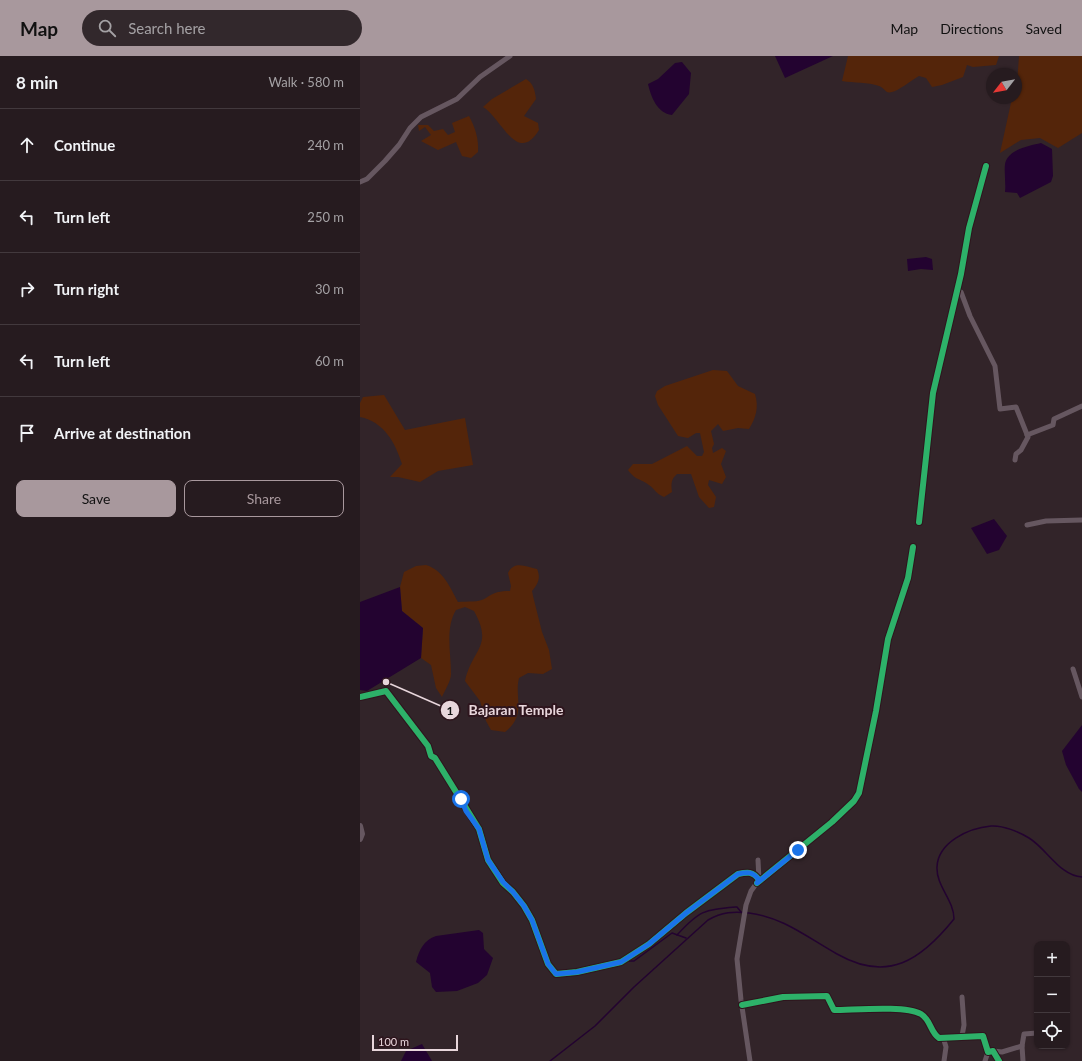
<!DOCTYPE html>
<html lang="en">
<head>
<meta charset="utf-8">
<style>
  :root { --surface:#261b1f; --page:#32282c; --text:#f1f3f6; --muted:#a4a1a4; --line:#42393d; --accent:#a8989d }
  body { margin:0; font-family:Lato,sans-serif; background:var(--page); color:var(--text) }
  .controls { position:absolute; right:12px; bottom:12px; display:grid; overflow:hidden; border-radius:8px; box-shadow:0 1px 3px #0004 }
  .controls button { width:36px; height:36px; display:grid; place-items:center; padding:0; border:0; border-bottom:1px solid var(--line); background:var(--surface); color:var(--text); font:20px sans-serif }
  .compass { position:absolute; left:626px; top:12px; width:36px; height:36px; border-radius:50%; background:var(--surface); box-shadow:0 1px 3px #0004; rotate:239deg }
  .scale { position:absolute; left:12px; bottom:10px; width:86px; box-sizing:border-box; padding-left:4px; border:2px solid #e8d6db; border-top:0; font-size:11px; line-height:14px; white-space:nowrap; color:#e8d6db; -webkit-text-stroke:3px #2e151d; paint-order:stroke }
  .stop { position:absolute; width:12px; height:12px; margin:-9px; border:3px solid #1a73e8; border-radius:50%; background:#fff }
  .stop.end { background:#1a73e8; border-color:#fff; box-shadow:0 1px 4px #0008 }
  .list { margin:0; padding:0; list-style:none }
  h2 { display:flex; justify-content:space-between; align-items:center; height:52px; margin:0; padding:0 16px; font-size:17px }
  h2 small { font-size:13px; font-weight:400; color:var(--muted) }
  .list li { display:grid; grid-template-columns:26px 1fr auto; gap:12px; align-items:center; box-sizing:border-box; height:72px; padding:0 16px; border-top:1px solid var(--line) }
  .list b { display:block; font-size:15px; white-space:nowrap }
  .list em { font-size:13px; font-style:normal; color:var(--muted) }
  .actions { display:flex; gap:8px; padding:12px 16px }
  .actions a { flex:1; padding:9px 0; border:1px solid var(--accent); border-radius:8px; text-align:center; font-size:14px; color:var(--accent) }
  .actions .main { background:var(--accent); color:#111 }
  .icon { flex:none; width:22px; height:22px; fill:none; stroke:currentColor; stroke-width:2; stroke-linecap:round; stroke-linejoin:round }
  .map { position:relative; flex:none; width:722px; height:1005px; overflow:hidden }
  header { display:flex; align-items:center; gap:24px; box-sizing:border-box; height:56px; padding:0 20px; background:var(--accent); color:#111 }
  header strong { font-size:19px }
  nav { display:flex; gap:22px; margin-inline-start:auto; font-size:14px }
  .search { width:280px; height:36px; background:var(--page); display:flex; align-items:center; gap:10px; box-sizing:border-box; padding:0 14px; border-radius:22px; color:var(--muted); font-size:15px }
  main { display:flex }
  aside { flex:1; background:var(--surface) }
  .map>svg:first-child { display:block }
</style>
</head>
<body>
<header>
<strong>Map</strong>
<div class="search"><svg class="icon" aria-label="search" viewBox="0 0 24 24"><circle cx="10" cy="10" r="6"/><path d="M15 15l6 6"/></svg>Search here</div>
<nav><a>Map</a><a>Directions</a><a>Saved</a></nav>
</header>
<main>
<aside>
<h2>8 min<small>Walk · 580 m</small></h2>
<ul class="list">
<li><svg class="icon" aria-label="ahead" viewBox="0 0 24 24"><path d="M12 20V5M6 11l6-6 6 6"/></svg><div><b>Continue</b></div><em>240 m</em></li>
<li><svg class="icon" aria-label="left" viewBox="0 0 24 24"><path d="M17 20v-9H6M10 6l-5 5 5 5"/></svg><div><b>Turn left</b></div><em>250 m</em></li>
<li><svg class="icon" aria-label="right" viewBox="0 0 24 24"><path d="M7 20v-9h11M14 6l5 5-5 5"/></svg><div><b>Turn right</b></div><em>30 m</em></li>
<li><svg class="icon" aria-label="left" viewBox="0 0 24 24"><path d="M17 20v-9H6M10 6l-5 5 5 5"/></svg><div><b>Turn left</b></div><em>60 m</em></li>
<li><svg class="icon" aria-label="arrive" viewBox="0 0 24 24"><path d="M6 21V4h12l-3 4 3 4H6"/></svg><div><b>Arrive at destination</b></div></li>
</ul>
<div class="actions"><a class="main">Save</a><a>Share</a></div>
</aside>
<div class="map">
<svg width="722" height="1005" viewBox="0 0 722 1005">
  <rect width="100%" height="100%" fill="#322429"/>
  <g fill="#54250a">
    <path d="M 488,0 L 639,0 L 636,9 L 613,11 L 607,9 L 603,21 L 582,29 L 572,31 L 566,22 L 559,20 C 552,24 538,35 532,36 C 525,38 525,32 519,30 C 508,26 494,27 482,25 Z"/>
    <path d="M 659,0 L 722,0 L 722,77 L 698,92 L 680,82 L 661,84 L 640,97 L 652,42 L 656,42 Z"/>
    <path d="M 166,23 C 173,27 175,34 176,43 L 164,60 L 178,67 L 179,74 C 157,110 141,61 123,51 L 132,43 Z"/>
    <path d="M 109,60 C 115,71 119,83 118,96 L 111,102 L 102,100 L 96,86 L 78,94 L 61,85 L 71,79 L 65,71 L 59,75 L 58,69 L 68,69 L 74,75 L 83,73 L 88,79 L 95,76 L 92,67 Z"/>
    <path d="M 353,314 L 367,315 L 378,330 L 395,338 C 399,351 396,362 389,373 L 378,372 L 363,375 L 358,368 L 351,375 L 354,388 L 352,392 L 353,397 L 362,392 L 366,395 L 361,408 L 366,421 L 362,428 L 349,424 L 348,429 L 356,441 L 354,451 L 349,452 L 339,441 L 331,418 L 317,418 C 311,423 311,428 312,436 L 304,441 C 295,437 296,434 289,429 C 280,422 276,425 268,414 L 273,408 L 292,408 L 327,390 L 337,400 L 342,400 L 344,396 L 340,377 L 336,377 L 328,382 L 318,380 L 298,349 L 295,340 L 297,335 L 305,330 Z"/>
    <path d="M 24,339 L 45,374 L 105,362 L 113,409 L 78,415 L 60,426 L 38,421 L 30,421 L 42,408 C 35,386 24,366 0,361 L 0,347 L 3,341 Z"/>
    <path d="M 66,509 C 83,514 90,531 98,546 C 107,545 119,547 126,542 C 134,536 140,535 150,535 L 151,530 L 148,517 C 154,504 167,511 177,513 C 181,522 178,528 172,535 L 173,540 L 182,576 L 189,594 L 192,613 L 183,618 L 168,617 L 159,622 C 154,642 167,659 145,676 L 131,674 L 126,665 L 120,645 L 105,625 C 112,593 134,591 114,555 L 105,551 L 96,554 C 85,572 91,597 91,618 C 91,625 85,634 82,641 L 76,632 L 71,609 L 61,602 L 63,572 L 42,555 L 40,531 L 44,516 L 56,510 Z"/>
  </g>
  <g fill="#230330">
    <path d="M 415,0 L 473,0 L 425,22 Z"/>
    <path d="M 322,6 L 331,17 L 329,38 L 312,59 C 297,57 291,41 288,28 L 298,23 L 315,7 Z"/>
    <path d="M 681,87 L 692,93 L 693,120 L 691,126 L 660,142 L 657,137 L 645,136 C 646,127 644,117 645,108 C 648,93 669,90 681,87 Z"/>
    <path d="M 566,201 L 572,203 L 573,214 L 561,213 L 548,215 L 547,203 Z"/>
    <path d="M 634,463 L 647,480 L 639,494 L 627,498 L 611,472 Z"/>
    <path d="M 40,531 L 42,555 L 63,572 L 61,602 L 7,635 L 0,634 L 0,546 Z"/>
    <path d="M 722,669 L 722,736 L 719,733 L 706,709 L 702,695 Z"/>
    <path d="M 119,874 L 123,877 L 124,893 L 133,902 L 127,919 L 118,927 L 97,935 L 76,936 L 72,931 L 70,917 L 56,906 C 59,894 64,884 76,880 Z"/>
    <path d="M 62,988 L 72,1005 L 41,1005 L 46,995 Z"/>
  </g>
  <g fill="none" stroke-linecap="round" stroke-linejoin="round">
    <g stroke="#230330" stroke-width="1.5">
      <path d="M 317,879 C 340,854 343,854 377,851 L 381,856"/>
      <path d="M 266,905 L 274,905 L 312,877 L 326,882"/>
      <path d="M 190,1005 L 235,970 L 274,931 L 348,864 C 362,856 374,855 389,857 C 423,861 448,882 477,898 C 528,927 561,904 594,863 C 594,844 576,830 577,811 C 578,786 609,772 631,770 C 643,769 659,776 669,782 C 687,793 700,820 722,821"/>
    </g>
    <g stroke="#665760" stroke-width="5">
      <path d="M 0,126 L 7,123 L 25,105 L 39,89 L 50,72 L 61,61 L 97,43 L 120,21 L 150,0"/>
      <path d="M 601,236 L 610,260 L 635,310 L 640,353 L 656,351 L 668,381 L 661,394 L 656,398 L 655,404"/>
      <path d="M 667,379 L 693,369 L 694,363 L 722,350"/>
      <path d="M 559,466 L 573,337 L 601,218 L 609,172 L 626,110"/>
      <path d="M 667,469 L 686,465 L 722,464"/>
      <path d="M 713,613 L 722,641"/>
      <path d="M 0,641 L 26,635 L 68,690 L 71,700 L 75,702 L 119,773 L 128,804 L 143,827 L 153,836 L 164,850 L 172,864 L 188,908 L 196,918 L 217,916 L 261,906 L 289,888 L 326,857 L 378,818 C 387,816 393,815 399,824"/>
      <path d="M 398,826 L 472,766 L 494,745 L 499,737 L 516,655 L 528,583 L 548,522 L 553,491"/>
      <path d="M 382,949 L 423,941 L 467,940 L 474,954 C 494,954 545,949 561,958 C 571,964 570,976 579,982 L 623,980 L 628,996 L 633,995 L 639,1005"/>
      <path d="M 602,980 L 604,969 L 602,941"/>
      <path d="M 583,981 L 586,991 L 584,1005"/>
      <path d="M 633,995 L 642,996 L 662,990"/>
      <path d="M 390,1005 L 381,944 L 377,903 L 386,849 L 391,835 L 399,824 L 398,804"/>
      <path d="M 625,1005 L 628,996"/>
      <path d="M 663,1005 L 662,990 L 664,978 L 677,977"/>
    </g>
    <path stroke="#665760" stroke-width="6" d="M 0,770 L 2,778 L 0,783"/>
    <g stroke="#2e151d" stroke-width="8">
      <g id="cycleway">
        <path d="M 559,466 L 573,337 L 601,218 L 609,172 L 626,110"/>
        <path d="M 0,641 L 26,635 L 68,690 L 71,700 L 75,702 L 119,773 L 128,804 L 143,827 L 153,836 L 164,850 L 172,864 L 188,908 L 196,918 L 217,916 L 261,906 L 289,888 L 326,857 L 378,818 C 387,816 393,815 399,824"/>
        <path d="M 397,827 L 472,766 L 494,745 L 499,737 L 516,655 L 528,583 L 548,522 L 553,491"/>
        <path d="M 382,949 L 423,941 L 467,940 L 474,954 C 494,954 545,949 561,958 C 571,964 570,976 579,982 L 623,980 L 628,996 L 633,995 L 639,1005"/>
      </g>
    </g>
    <use href="#cycleway" stroke="#2db169" stroke-width="6"/>
  </g>
  <g fill="none" stroke-linecap="round" stroke-linejoin="round">
    <path stroke="#1a73e8" stroke-width="5" d="M 101,743 L 106,755 L 119,773 L 128,804 L 143,826 L 153,836 L 164,850 L 172,864 L 188,908 L 196,918 L 217,916 L 261,906 L 289,888 L 326,857 L 378,818 C 387,816 393,815 399,824 L 397,827 L 438,794"/>
  </g>
  <path fill="none" stroke="#e8d6db" stroke-width="1.5" d="M26 626L90 654"/>
  <g fill="#e8d6db" stroke="#2e151d" stroke-width="1.5">
    <circle cx="26" cy="626" r="4"/>
    <circle cx="90" cy="654" r="10"/>
  </g>
  <g font-size="12" text-anchor="middle" font-weight="bold" fill="#111">
    <text x="90" y="659">1</text>
  </g>
  <g font-size="14" text-anchor="middle" font-weight="bold" fill="#e8d6db" stroke="#2e151d" stroke-width="4" stroke-linejoin="round" paint-order="stroke">
    <text x="156" y="659">Bajaran Temple</text>
  </g>
</svg>
<div class="controls">
<button>+</button>
<button>−</button>
<button><svg class="icon" aria-label="locate" viewBox="0 0 24 24"><circle cx="12" cy="12" r="6"/><path d="M12 2v4M12 18v4M2 12h4M18 12h4"/></svg></button>
</div>
<svg class="compass" viewBox="-18 -18 36 36"><path d="M0-13l5 13h-10z" fill="#e53935"/><path d="M0 13l5-13h-10z" fill="#a4a1a4"/></svg>
<div class="scale">100 m</div>
<div class="stop" style="left:101px;top:743px"></div>
<div class="stop end" style="left:438px;top:794px"></div>
</div>
</main>
</body>
</html>
